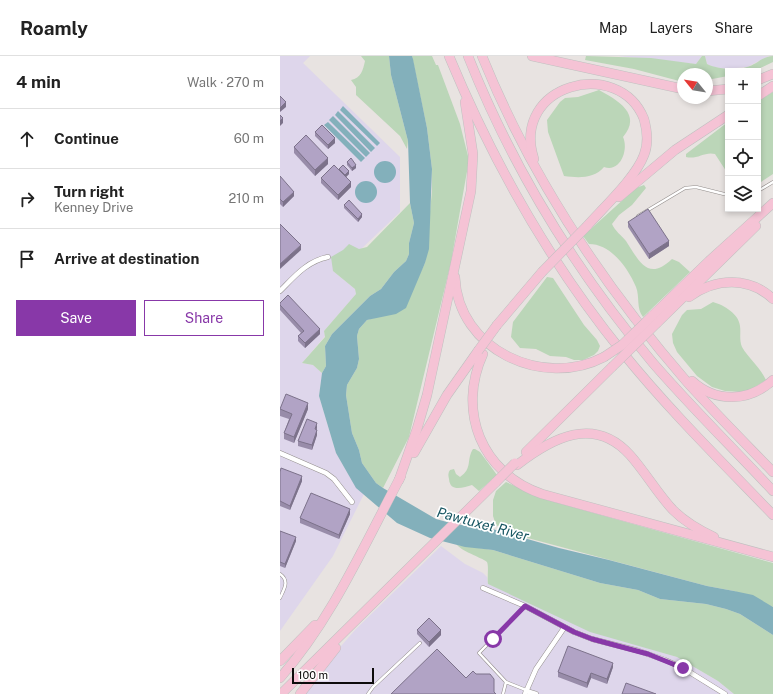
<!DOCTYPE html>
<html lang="en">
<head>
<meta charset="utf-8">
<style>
  :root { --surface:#fff; --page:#f6f6f6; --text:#222; --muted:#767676; --line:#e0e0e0; --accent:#8838a8 }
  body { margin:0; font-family:"Public Sans",sans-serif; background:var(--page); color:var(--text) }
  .controls { position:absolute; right:12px; top:12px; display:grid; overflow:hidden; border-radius:0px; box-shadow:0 2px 6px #0003 }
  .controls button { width:36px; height:36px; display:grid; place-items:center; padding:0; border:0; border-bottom:1px solid var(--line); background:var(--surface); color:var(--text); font:20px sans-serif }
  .compass { position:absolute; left:397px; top:12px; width:36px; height:36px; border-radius:50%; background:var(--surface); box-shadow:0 2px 6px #0003; rotate:300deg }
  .scale { position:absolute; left:12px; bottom:10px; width:82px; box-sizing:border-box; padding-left:4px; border:2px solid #0d0b0b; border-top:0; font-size:11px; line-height:14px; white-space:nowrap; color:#0d0b0b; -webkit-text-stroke:3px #fff; paint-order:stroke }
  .stop { position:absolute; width:12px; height:12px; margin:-9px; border:3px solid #8838a8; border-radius:50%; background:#fff }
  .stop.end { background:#8838a8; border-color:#fff; box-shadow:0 1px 4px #0008 }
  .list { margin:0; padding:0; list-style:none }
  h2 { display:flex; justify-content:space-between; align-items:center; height:52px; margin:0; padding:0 16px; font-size:17px }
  h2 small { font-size:13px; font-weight:400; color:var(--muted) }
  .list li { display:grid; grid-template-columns:26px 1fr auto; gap:12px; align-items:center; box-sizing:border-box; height:60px; padding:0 16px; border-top:1px solid var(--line) }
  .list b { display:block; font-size:15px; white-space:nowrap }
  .list p { margin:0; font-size:13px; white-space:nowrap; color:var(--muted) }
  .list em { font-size:13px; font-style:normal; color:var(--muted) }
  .actions { display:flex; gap:8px; padding:12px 16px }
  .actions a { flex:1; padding:9px 0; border:1px solid var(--accent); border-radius:0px; text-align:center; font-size:14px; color:var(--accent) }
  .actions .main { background:var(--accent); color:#fff }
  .icon { flex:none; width:22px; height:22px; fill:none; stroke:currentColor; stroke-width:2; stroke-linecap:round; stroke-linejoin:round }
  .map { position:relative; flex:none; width:493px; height:638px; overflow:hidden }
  header { display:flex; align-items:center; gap:24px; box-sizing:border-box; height:56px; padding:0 20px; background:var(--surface); border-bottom:1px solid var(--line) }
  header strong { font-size:19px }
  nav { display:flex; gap:22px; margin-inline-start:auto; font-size:14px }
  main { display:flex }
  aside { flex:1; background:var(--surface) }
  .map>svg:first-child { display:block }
</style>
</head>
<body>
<header>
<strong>Roamly</strong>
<nav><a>Map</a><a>Layers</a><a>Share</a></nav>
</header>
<main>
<aside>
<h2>4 min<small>Walk · 270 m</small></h2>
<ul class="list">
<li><svg class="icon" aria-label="ahead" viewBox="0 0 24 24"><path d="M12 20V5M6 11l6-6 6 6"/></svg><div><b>Continue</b></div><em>60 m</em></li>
<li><svg class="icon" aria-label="right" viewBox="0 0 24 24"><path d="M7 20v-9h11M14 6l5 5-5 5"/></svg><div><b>Turn right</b><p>Kenney Drive</p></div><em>210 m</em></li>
<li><svg class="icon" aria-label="arrive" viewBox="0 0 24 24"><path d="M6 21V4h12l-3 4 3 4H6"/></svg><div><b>Arrive at destination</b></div></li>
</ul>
<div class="actions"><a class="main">Save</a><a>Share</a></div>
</aside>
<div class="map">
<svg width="493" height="638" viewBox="0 0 493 638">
  <rect width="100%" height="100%" fill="#e8e3e1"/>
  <g fill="#ded6eb">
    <path d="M 0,0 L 30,0 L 23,7 L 120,101 L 120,156 L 58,215 L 53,215 L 75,233 L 76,238 L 44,275 L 45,280 L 22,307 L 33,309 L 42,317 L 39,340 L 56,397 L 71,423 L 84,438 L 53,500 L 0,575 Z"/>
    <path d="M 338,0 L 422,0 L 416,8 Z"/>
    <path d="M 425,0 L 489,0 L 467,11 L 445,13 L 434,11 L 427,8 Z"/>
    <path d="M 161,490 L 185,508 L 203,517 L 207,521 L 208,528 L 354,588 L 397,601 L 438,625 L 454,638 L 24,638 L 54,598 L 76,573 Z"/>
  </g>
  <g fill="#bbd6b8">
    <path d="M 81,0 L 109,0 L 111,19 L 128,85 L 127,93 L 120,80 L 76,39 L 76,31 L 71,24 C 81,22 83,14 85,5 Z"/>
    <path d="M 132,0 L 152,0 L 156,9 L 158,9 L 180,68 L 189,104 L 171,206 L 129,381 L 103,432 L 96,427 L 82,407 L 79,394 L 72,377 L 66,339 L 67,329 L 77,312 L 79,303 L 77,280 L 79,273 L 87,264 L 101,260 L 138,221 L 145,207 L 152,135 L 152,113 L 147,72 Z"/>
    <path d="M 306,0 L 371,2 L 416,8 L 422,0 L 425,0 L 427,8 C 438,13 455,15 467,11 C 476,9 483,0 493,0 L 493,6 L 474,15 L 448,15 L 448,20 L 427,24 L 427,18 L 403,18 L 403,26 L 354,13 L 305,4 Z"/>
    <path d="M 319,34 C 337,44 363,58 343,81 C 349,94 340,117 324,111 C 314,123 298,122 284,120 L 268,76 L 267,64 L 280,46 L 285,42 L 298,41 Z"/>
    <path d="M 493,36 L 493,118 L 478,128 L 478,45 Z"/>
    <path d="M 448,66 L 448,118 L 435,98 C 425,95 417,104 406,101 L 406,98 Z"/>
    <path d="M 364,129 L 366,132 L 352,149 L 339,159 L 332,168 C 335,175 341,179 346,185 C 359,205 368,226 392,203 L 399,206 L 410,216 L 363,261 C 356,252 360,241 356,231 C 348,212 331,188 309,188 L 303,180 L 356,132 Z"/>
    <path d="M 130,147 L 134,167 L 129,187 L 129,198 L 126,205 L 114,216 L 101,233 L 90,240 L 52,278 L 45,290 L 46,310 L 42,317 L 33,309 L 22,307 L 45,281 L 44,275 L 76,238 L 75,233 L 53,215 L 51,201 L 63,194 L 69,188 L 79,193 L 87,191 Z"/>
    <path d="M 267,221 L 273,222 L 304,269 L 317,284 L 320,290 L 318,295 L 314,299 L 303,304 L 294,304 L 286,301 L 270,300 L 256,293 L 240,292 L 231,281 L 233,266 Z"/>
    <path d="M 433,246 C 444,249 459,258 460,270 C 461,277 459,284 462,291 C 469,303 480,311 486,324 L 470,334 L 462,336 L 445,335 L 432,331 L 417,320 L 397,296 L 393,287 L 392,278 L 402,259 L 407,254 L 421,253 Z"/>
    <path d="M 193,393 L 195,393 L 200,396 L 217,419 L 199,435 L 192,429 C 184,431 170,437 169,423 C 168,419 168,417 170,414 L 174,413 L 176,418 L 180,421 C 193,412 186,404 193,393 Z"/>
    <path d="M 226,426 L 267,444 L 493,507 L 493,551 L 454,535 L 427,530 L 229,477 L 216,469 L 213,460 L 213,444 L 216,435 Z"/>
    <path d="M 177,489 L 213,494 L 320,527 L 358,534 L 380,543 L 426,548 L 446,553 L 460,558 L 493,579 L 493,638 L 454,638 L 438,625 L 397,601 L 310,576 L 208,528 C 207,521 209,511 207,506 C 205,503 183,496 177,489 Z"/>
  </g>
  <g fill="#83b0bb">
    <path d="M 109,0 L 132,0 L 133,3 L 147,72 L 152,113 L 149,193 L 145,207 L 126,252 L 116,258 L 87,264 L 79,273 L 77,280 L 79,303 L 77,312 L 67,329 L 66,339 L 72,377 L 79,394 L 82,407 L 96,427 L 103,432 L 156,463 L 167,466 L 182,469 L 202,470 L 279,492 L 329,504 L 427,530 L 454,535 L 473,539 L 493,551 L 493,579 L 460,558 L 446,553 L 426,548 L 380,543 L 358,534 L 320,527 L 213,494 L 185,491 L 150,482 L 117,467 L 76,432 L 56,397 L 39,340 L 42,317 L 46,310 L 45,290 L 52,278 L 90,240 L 101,233 L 114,216 L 126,205 L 129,198 L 129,187 L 134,167 L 130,147 L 128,85 L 111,19 Z"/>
    <path d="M 63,50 L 100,87 L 97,90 L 60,54 Z"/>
    <path d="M 58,55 L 95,92 L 91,96 L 55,59 Z"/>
    <path d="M 53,60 L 90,97 L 86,101 L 49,64 Z"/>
    <path d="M 48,66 L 85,102 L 81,106 L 44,69 Z"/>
    <circle cx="105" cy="116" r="11"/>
    <circle cx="86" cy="136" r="11"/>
  </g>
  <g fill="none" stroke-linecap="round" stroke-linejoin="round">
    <g stroke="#938e8c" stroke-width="3.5">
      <g id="lane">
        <path d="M 478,135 L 493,126"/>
        <path d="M 358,160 L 405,132 L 416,131 L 448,139"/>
        <path d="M 0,518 C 10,525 4,533 0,542"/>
        <path d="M 226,626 L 199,597 L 245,550"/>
        <path d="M 88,638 L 93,631 L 140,587"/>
        <path d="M 223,638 L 226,626 L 246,634"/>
      </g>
    </g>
    <g stroke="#938e8c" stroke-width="5.5">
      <g id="street">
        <path d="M 0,235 C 14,221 27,205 48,201"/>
        <path d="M 0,397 L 46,417 L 54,423 L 72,446"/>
        <path d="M 203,532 L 245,550 L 294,576 L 312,583 L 359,595 L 385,604 L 403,612 L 445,638"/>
        <path d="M 246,635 L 256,638"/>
        <path d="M 245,638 L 256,613 L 284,572"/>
      </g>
    </g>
    <g stroke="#c0c0c0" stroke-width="10">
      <g id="highway">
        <path d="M 169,0 C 213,106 270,207 343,297 C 389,354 442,406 493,459"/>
        <path d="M 188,0 C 232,111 296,215 373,307 C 411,351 453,392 493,435"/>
        <path d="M 202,0 C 250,119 323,229 407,326 C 435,357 464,386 493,416"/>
        <path d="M 252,0 L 403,33"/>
        <path d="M 478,24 L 493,18"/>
        <path d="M 427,35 L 448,33"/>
        <path d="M 478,40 L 493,30"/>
        <path d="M 254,103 C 230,28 339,0 364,63 C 367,74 369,87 364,99 C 356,121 324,151 307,170"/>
        <path d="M 339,141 L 395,94 L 448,59"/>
        <path d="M 175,221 C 178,294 263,333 324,301"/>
        <path d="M 409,241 C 435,222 469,220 493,243"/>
        <path d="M 372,260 L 429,205 L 493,147"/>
        <path d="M 377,267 L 476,170"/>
        <path d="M 217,269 L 262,216"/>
        <path d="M 203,298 C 177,355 201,417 262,438 L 493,501"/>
        <path d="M 412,325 C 436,347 469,346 493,324"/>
        <path d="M 246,396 L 332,311"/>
        <path d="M 134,397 L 167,339 L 198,295"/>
        <path d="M 237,409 C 272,382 314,359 350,399 C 366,417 377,437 393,454 C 405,466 419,474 434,481"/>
        <path d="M 119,424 L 137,373 L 147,339 L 191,135 L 193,98 L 185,46"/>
        <path d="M 0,605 L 35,569"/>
        <path d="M 0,622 C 52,563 84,489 121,420"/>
        <path d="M 1,638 L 216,426"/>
        <path d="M 20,638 L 56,592"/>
      </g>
    </g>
    <use href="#lane" stroke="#fff" stroke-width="2.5"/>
    <use href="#street" stroke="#fff" stroke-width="4.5"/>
    <use href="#highway" stroke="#f5c3d5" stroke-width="9"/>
    <g stroke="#c0c0c0" stroke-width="10" stroke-linecap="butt">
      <g id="highway-bridge">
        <path d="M 262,216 L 307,170"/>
        <path d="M 198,295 L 217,269"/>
        <path d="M 324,301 L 342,289 L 372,260"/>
        <path d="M 332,311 L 377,267"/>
        <path d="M 216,426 L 235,407"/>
      </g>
    </g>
    <use href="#highway-bridge" stroke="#f5c3d5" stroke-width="9"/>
  </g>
  <g fill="#988ca9">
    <path d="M 35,76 L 55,87 L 48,93 L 35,80 Z"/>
    <path d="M 14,91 L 48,108 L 35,120 L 14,97 Z"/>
    <path d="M 67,106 L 76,112 L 72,115 L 67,109 Z"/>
    <path d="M 59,114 L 69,118 L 66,121 L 71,131 L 58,144 L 41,127 L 41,122 Z"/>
    <path d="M 0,120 L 14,140 L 3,151 L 0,148 Z"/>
    <path d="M 64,149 L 82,161 L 78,166 L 64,152 Z"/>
    <path d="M 348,166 L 389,190 L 369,203 L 348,171 Z"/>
    <path d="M 0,247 L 40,278 L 25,292 L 18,285 L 18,280 L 21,277 L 0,254 Z"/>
    <path d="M 0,352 L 28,353 L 14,387 L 4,383 L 4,377 L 9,363 L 0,360 Z"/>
    <path d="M 37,372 L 37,379 L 32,394 L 18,390 L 18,385 Z"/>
    <path d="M 0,416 L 22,425 L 10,454 L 0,450 Z"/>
    <path d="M 70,458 L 59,483 L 20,467 L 20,462 Z"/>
    <path d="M 0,475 L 16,485 L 5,512 L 0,510 Z"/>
    <path d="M 137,574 L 161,579 L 149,591 L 137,578 Z"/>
    <path d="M 333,611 L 327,628 L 311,622 L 307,632 L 278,621 L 278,616 Z"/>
  </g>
  <g fill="#7c728a">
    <path d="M 6,46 L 6,51 L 0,56 L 0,52 Z"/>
    <path d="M 3,62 L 3,67 L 0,70 L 0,65 Z"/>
    <path d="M 55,82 L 55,87 L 48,93 L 48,89 Z"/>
    <path d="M 48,102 L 48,108 L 35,120 L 35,114 Z"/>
    <path d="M 76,109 L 76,112 L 72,115 L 72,112 Z"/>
    <path d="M 69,115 L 69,118 L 65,122 L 65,119 Z"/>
    <path d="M 71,126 L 71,131 L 58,144 L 58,139 Z"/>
    <path d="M 14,136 L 14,140 L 3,151 L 3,146 Z"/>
    <path d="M 82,158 L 82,161 L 78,166 L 78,163 Z"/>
    <path d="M 389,185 L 389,190 L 369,203 L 369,198 Z"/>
    <path d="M 21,189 L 21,194 L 0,213 L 0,208 Z"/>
    <path d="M 40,273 L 40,278 L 25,292 L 25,287 Z"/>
    <path d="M 28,347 L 28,353 L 14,387 L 14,381 Z"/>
    <path d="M 37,367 L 37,372 L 35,378 L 35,373 Z"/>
    <path d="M 37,374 L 37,379 L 32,394 L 32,389 Z"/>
    <path d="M 22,420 L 22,425 L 10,454 L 10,450 Z"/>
    <path d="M 70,453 L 70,458 L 59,483 L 59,479 Z"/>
    <path d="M 16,481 L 16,485 L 5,512 L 5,508 Z"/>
    <path d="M 161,574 L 161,579 L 149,591 L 149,586 Z"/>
    <path d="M 333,607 L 333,611 L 327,628 L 327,623 Z"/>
    <path d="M 311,617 L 311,622 L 307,632 L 307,627 Z"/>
  </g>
  <g fill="#b1a3c5" stroke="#7c728a">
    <path d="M 0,40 L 6,46 L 0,52 Z"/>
    <path d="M 0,59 L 3,62 L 0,65 Z"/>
    <path d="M 42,69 L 55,82 L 48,89 L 35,76 Z"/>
    <path d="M 26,79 L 48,102 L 35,114 L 14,91 Z"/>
    <path d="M 71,102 L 76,109 L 72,112 L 67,106 Z"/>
    <path d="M 54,109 L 71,126 L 58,139 L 41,122 Z"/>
    <path d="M 63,109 L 69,115 L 65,119 L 59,113 Z"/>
    <path d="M 0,120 L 14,136 L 3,146 L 0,143 Z"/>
    <path d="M 69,144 L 82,158 L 78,163 L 64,149 Z"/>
    <path d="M 368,153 L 389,185 L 369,198 L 348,166 Z"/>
    <path d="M 0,168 L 21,189 L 0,208 Z"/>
    <path d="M 8,239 L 40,273 L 25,287 L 18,280 L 24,275 L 0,249 L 0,247 Z"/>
    <path d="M 6,338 L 28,347 L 14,381 L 4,377 L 12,358 L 0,353 Z"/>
    <path d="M 27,363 L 37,367 L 35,373 L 37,374 L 32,389 L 18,385 Z"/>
    <path d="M 1,412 L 22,420 L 10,450 L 0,445 L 0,416 Z"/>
    <path d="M 31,437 L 70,453 L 59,479 L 20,462 Z"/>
    <path d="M 0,475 L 16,481 L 5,508 L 0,506 Z"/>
    <path d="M 149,562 L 161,574 L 149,586 L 137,574 Z"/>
    <path d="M 288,590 L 333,607 L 327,623 L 311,617 L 307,627 L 278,616 Z"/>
    <path d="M 157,593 L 186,622 L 193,615 L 196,618 L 210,618 L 214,623 L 214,636 L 216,638 L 111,638 Z"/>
    <path d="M 346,627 L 376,638 L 342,638 Z"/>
  </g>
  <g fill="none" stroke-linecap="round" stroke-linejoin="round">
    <path stroke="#8838a8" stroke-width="5" d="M 213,583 L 245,550 L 294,576 L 312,583 L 368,598 L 403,612"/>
  </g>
  <g text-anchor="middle" stroke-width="3.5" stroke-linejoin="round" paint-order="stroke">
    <g font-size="14" font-style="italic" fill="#165561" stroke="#fff">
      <text transform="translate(203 468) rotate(15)" y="5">Pawtuxet River</text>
    </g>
  </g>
</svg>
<div class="controls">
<button>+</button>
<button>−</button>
<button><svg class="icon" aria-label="locate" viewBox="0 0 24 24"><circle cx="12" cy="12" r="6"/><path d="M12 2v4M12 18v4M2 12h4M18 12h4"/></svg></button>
<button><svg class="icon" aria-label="layers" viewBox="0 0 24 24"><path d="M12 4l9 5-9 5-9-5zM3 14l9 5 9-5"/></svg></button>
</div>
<svg class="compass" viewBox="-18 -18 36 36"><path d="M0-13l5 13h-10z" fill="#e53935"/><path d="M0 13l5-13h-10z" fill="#767676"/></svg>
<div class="scale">100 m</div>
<div class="stop" style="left:213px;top:583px"></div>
<div class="stop end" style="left:403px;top:612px"></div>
</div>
</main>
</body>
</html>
